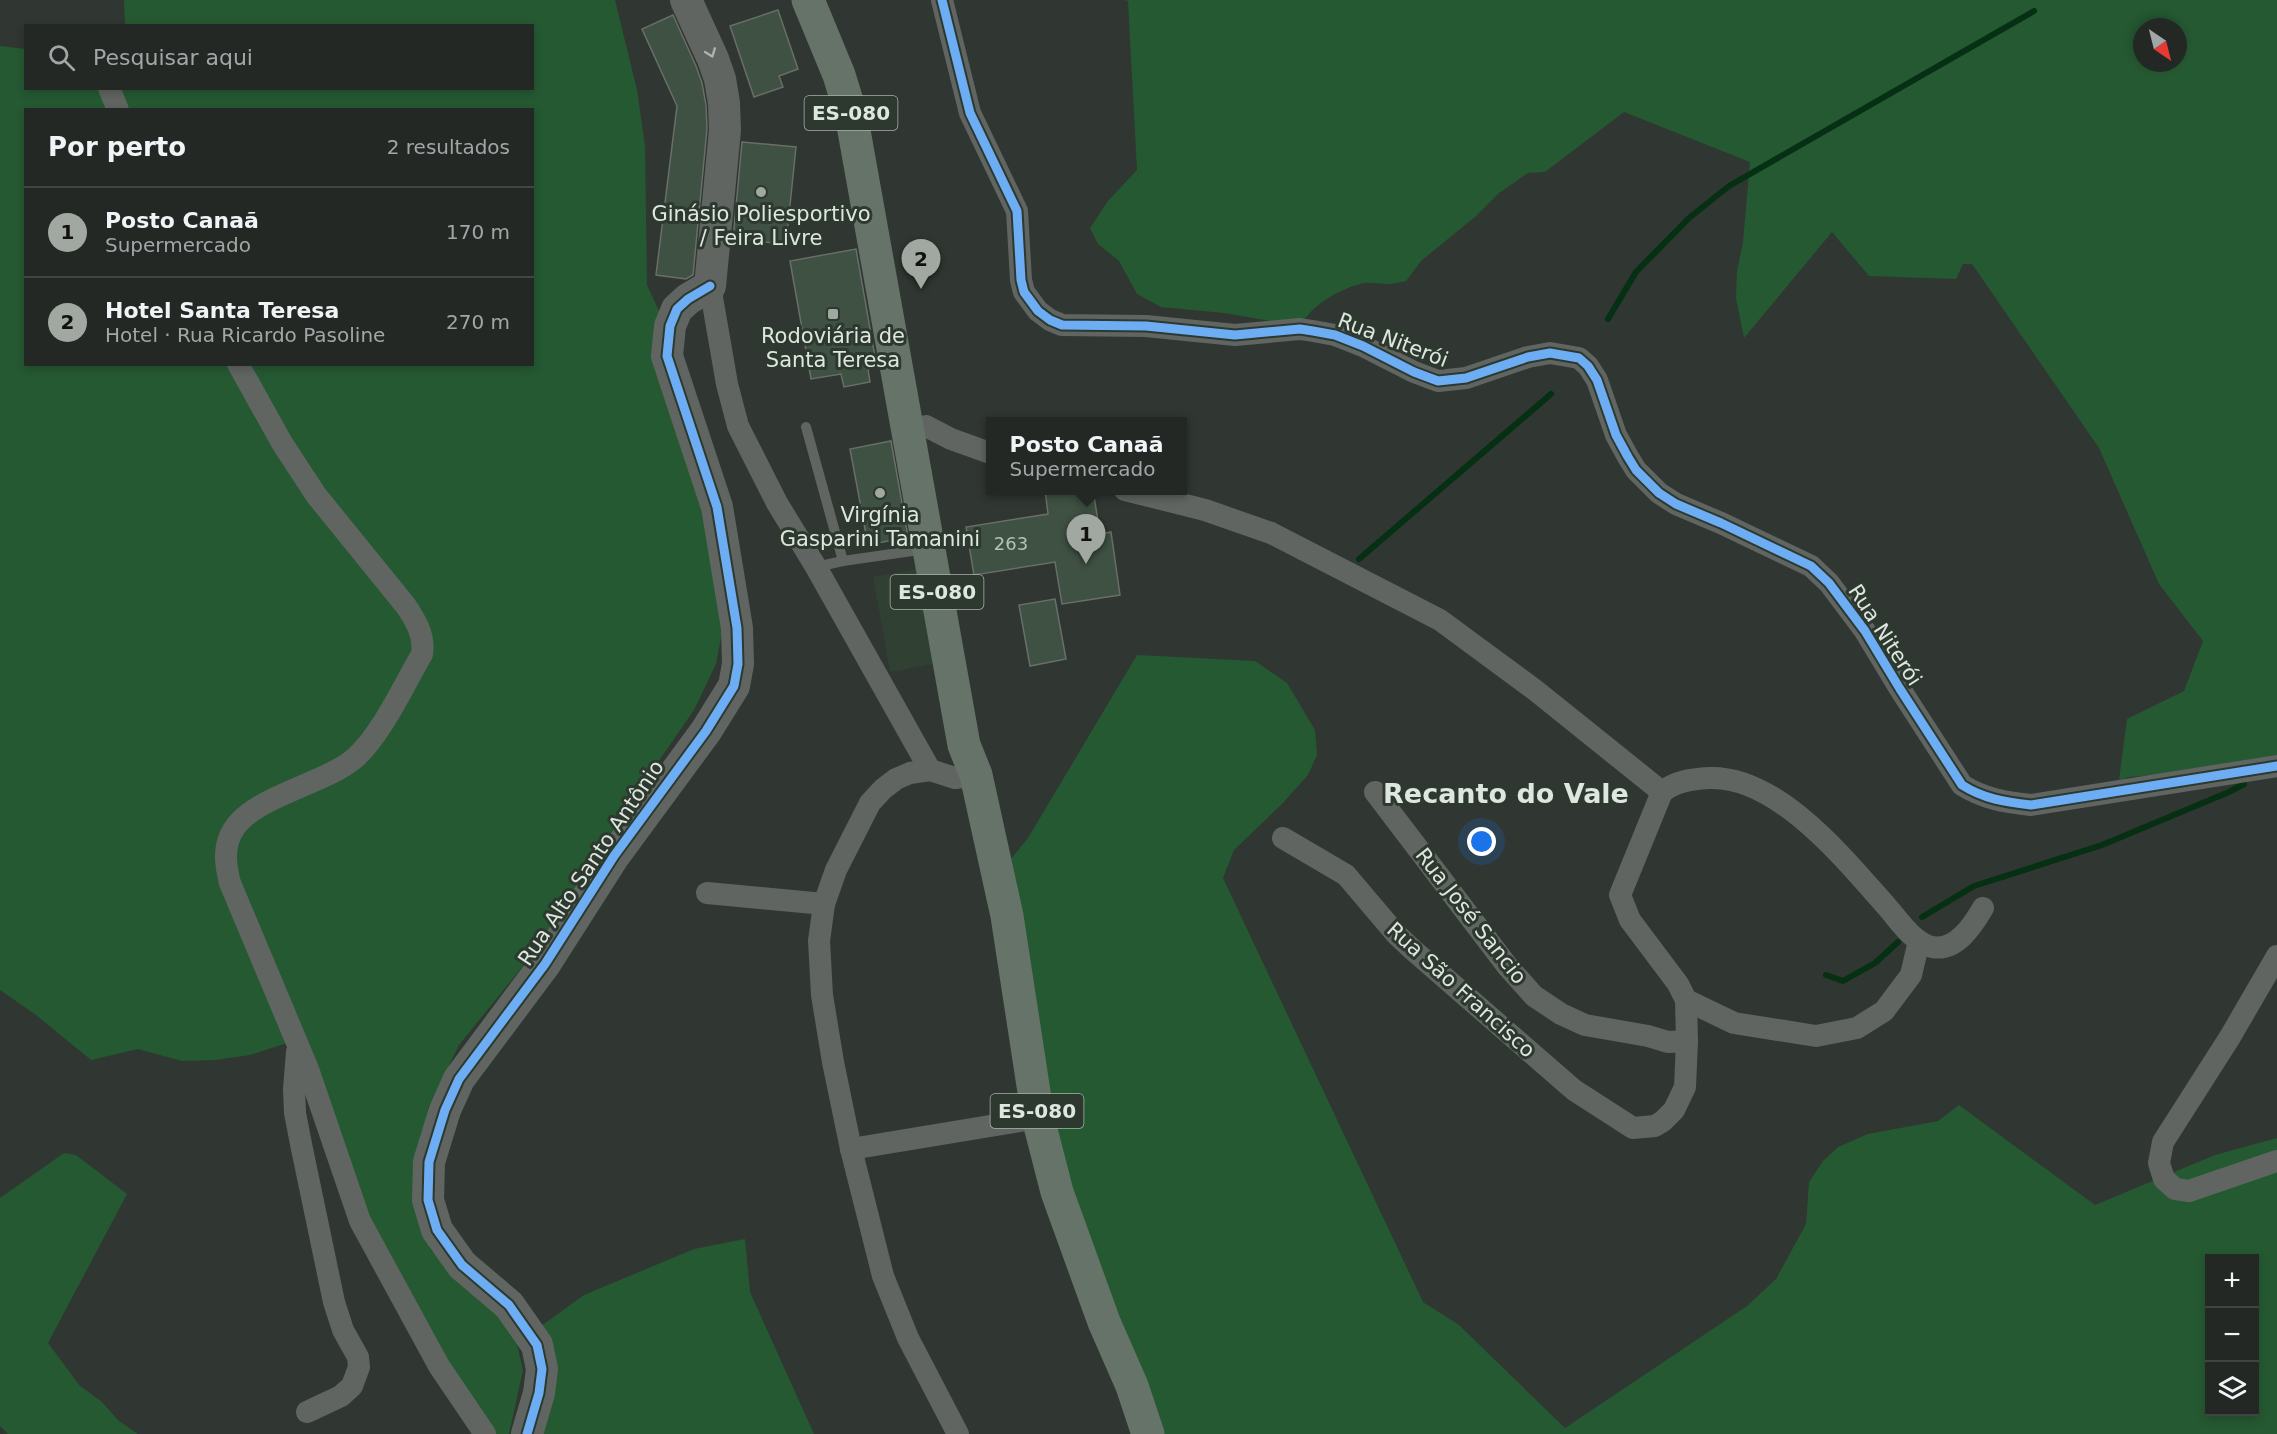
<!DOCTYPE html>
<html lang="pt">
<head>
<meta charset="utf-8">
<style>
  :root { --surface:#242825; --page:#2c302d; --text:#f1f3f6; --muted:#a3a6a7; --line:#414442; --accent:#a1a8a2 }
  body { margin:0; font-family:"DejaVu Sans",sans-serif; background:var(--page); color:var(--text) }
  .controls { position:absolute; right:18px; bottom:18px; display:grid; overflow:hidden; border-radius:0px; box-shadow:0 3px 9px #0003 }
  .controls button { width:54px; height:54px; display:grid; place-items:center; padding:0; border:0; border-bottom:2px solid var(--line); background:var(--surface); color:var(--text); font:30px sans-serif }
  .compass { position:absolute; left:2133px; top:18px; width:54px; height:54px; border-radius:50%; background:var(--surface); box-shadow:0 3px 9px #0003; rotate:145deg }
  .you { position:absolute; left:1482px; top:842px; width:21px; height:21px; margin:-15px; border:4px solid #fff; border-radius:50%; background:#1a73e8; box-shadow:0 0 0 9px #1a73e833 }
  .badge { display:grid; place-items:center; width:39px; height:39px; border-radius:50%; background:var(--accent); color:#111; font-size:20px; font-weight:700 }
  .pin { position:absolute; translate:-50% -50px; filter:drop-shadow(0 2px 3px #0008) }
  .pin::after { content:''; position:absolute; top:32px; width:21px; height:18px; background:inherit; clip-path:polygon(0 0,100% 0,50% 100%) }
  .popup { position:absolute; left:986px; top:417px; width:201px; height:78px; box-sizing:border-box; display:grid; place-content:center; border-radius:0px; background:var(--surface); filter:drop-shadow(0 2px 4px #0005); font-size:20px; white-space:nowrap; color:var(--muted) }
  .popup b { font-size:22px; color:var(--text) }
  .popup::after { content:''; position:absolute; left:50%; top:100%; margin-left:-12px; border:12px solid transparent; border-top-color:var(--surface) }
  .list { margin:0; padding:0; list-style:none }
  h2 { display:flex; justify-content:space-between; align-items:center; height:78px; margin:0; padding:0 24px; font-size:26px }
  h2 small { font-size:20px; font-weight:400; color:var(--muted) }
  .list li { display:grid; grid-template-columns:39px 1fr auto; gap:18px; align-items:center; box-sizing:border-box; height:90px; padding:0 24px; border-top:2px solid var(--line) }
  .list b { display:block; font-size:22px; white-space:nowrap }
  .list p { margin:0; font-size:20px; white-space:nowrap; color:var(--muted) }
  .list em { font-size:20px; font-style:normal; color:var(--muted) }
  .icon { flex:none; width:33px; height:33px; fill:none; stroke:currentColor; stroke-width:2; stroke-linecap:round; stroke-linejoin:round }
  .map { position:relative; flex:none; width:2277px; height:1434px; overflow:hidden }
  .search { position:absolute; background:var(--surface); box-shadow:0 3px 9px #0003; left:24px; top:24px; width:510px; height:66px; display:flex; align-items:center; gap:15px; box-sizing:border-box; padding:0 21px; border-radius:0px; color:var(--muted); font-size:22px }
  .panel { position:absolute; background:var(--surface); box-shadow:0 3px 9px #0003; left:24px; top:108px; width:510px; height:258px; border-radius:0px }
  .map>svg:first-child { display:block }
</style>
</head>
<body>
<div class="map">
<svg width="2277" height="1434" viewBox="0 0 2277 1434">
  <rect width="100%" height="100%" fill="#303631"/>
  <path fill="#304033" d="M 922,568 L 939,663 L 890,672 L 873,577 Z"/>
  <g fill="#255932" fill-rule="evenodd">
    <path d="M 124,0 L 615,0 L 637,90 L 645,146 L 647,285 L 669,333 L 701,470 L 724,622 L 716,664 L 694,710 L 629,804 L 544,940 L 459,1045 L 429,1106 L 415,1165 L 418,1217 L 431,1250 L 514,1331 L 523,1370 L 509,1434 L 487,1434 L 437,1374 L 287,1043 L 250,1055 L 215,1060 L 182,1061 L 138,1049 L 91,1060 L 36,1015 L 0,990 L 0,46 L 25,49 L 26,88 L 532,88 L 532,26 L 125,25 ZM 26,110 L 532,110 L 532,364 L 26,364 Z"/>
    <path d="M 1124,0 L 2277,0 L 2277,758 L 2216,770 L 2130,777 L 2119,780 L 2127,719 L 2184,691 L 2203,641 L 2159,584 L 2099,448 L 1972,264 L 1963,264 L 1956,279 L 1869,276 L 1832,232 L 1744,338 L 1736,298 L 1737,271 L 1743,242 L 1750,162 L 1624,112 L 1545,172 L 1528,173 L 1499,193 L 1476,216 L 1421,261 L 1406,281 C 1400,282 1393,284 1387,284 C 1380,284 1372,282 1364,283 C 1339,289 1313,304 1300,326 L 1224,313 L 1161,307 L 1137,294 L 1119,261 L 1098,244 L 1090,228 L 1108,201 L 1137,170 L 1128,1 ZM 2142,27 L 2178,27 L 2178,63 L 2142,63 Z"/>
    <path d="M 1137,655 L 1255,661 L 1287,683 L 1315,730 L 1317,755 L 1308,775 L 1282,804 L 1234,850 L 1223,878 L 1423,1302 L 1459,1325 L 1565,1428 L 1747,1306 L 1776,1279 L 1806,1224 L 1809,1182 L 1823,1161 L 1838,1147 L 1868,1134 L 1938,1121 L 1959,1105 L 2095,1205 L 2215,1155 L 2277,1138 L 2277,1434 L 1158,1434 L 1071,1210 L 1006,865 L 1028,838 ZM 2210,1258 L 2254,1258 L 2254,1412 L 2210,1412 Z"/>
    <path d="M 64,1153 L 76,1155 L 127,1194 L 48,1343 L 80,1386 L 101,1401 L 119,1421 L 138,1434 L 8,1434 L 0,1426 L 0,1198 Z"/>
    <path d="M 745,1239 L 750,1292 L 814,1434 L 533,1434 L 537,1329 L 584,1295 L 694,1249 Z"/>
  </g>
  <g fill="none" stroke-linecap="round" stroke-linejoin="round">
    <g stroke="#053013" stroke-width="6">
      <path d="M 1608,319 L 1636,272 L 1689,218 L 1729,186 L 2034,11"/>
      <path d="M 1359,559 L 1551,394"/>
      <path d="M 1922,917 L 1974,886 L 2102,845 L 2229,792 L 2244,784"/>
      <path d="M 1826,975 L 1843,981 L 1875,963 L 1898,942"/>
    </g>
  </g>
  <g fill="#3f5143" stroke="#686e69" stroke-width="1.5">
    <path d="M 778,10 L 798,69 L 779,76 L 783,87 L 754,97 L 730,26 Z"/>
    <path d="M 673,15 L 696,66 L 702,83 L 706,105 L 707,129 L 693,275 L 686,279 L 656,275 L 677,106 L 642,29 Z"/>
    <path d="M 742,142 L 796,147 L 786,244 L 733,239 Z"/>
    <path d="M 856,249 L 877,368 L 868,369 L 870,382 L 844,387 L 841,374 L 811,379 L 790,261 Z"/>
    <path d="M 891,441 L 908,537 L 868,545 L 850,449 Z"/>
    <path d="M 1045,490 L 1074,490 L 1094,496 L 1100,534 L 1111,532 L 1120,595 L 1062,604 L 1055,562 L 974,575 L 966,527 L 1048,514 Z"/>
    <path d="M 1055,599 L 1066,659 L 1030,666 L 1019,605 Z"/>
  </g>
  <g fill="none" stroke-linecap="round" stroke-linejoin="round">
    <g stroke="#606561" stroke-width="10">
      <path d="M 806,427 L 843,561 L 816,567"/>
      <path d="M 843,561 L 926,549"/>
    </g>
    <g stroke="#606561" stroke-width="22">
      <path d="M 942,0 L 970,113 L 1017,211 L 1021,280 L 1024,292 L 1038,311 L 1050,320 L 1062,325 L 1146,326 L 1235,335 L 1300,329 L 1313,331 L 1335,335 L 1363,346 L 1414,372 L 1438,381 L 1466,378 L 1528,357 L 1550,353 L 1579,358 L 1588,366 L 1597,380 L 1616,435 L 1628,457 L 1636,470 L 1659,493 L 1676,504 L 1721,523 L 1811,566 L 1829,583 L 1865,631 L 1900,689 L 1962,785 C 1984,799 2005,802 2031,805 L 2277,766"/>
      <path d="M 109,88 L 118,110"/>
      <path d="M 710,286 L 727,384 L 738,426 L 777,503 L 816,567 L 930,770"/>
      <path d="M 238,364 L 282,443 L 316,495 L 406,606 C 416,621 425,636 422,654 C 404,685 381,735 355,758 C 324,785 248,797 231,834 C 223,850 226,867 230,883 L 308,1069 L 360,1221 L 439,1366 L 485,1434"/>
      <path d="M 926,426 L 951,439 L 990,453"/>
      <path d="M 1125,490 L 1205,510 L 1271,533 L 1440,620 L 1535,690 L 1662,792"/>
      <path d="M 1375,792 L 1508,967 L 1534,996 L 1561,1014 L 1585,1025 L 1648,1036 L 1668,1042 L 1687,1041"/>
      <path d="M 1283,838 L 1346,875 L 1396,934 L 1413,950 L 1574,1090 L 1633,1128 L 1655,1126 L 1663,1121 L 1674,1110 L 1685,1087 L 1687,1041 L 1686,1000 L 1678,984 L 1630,920 L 1620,895 L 1662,792 C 1676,781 1692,779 1709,778 C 1778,775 1846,861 1888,908 C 1900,922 1914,943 1932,947 C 1956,952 1973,925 1983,908"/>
      <path d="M 707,893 L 824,904"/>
      <path d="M 2277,956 L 2230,1037 L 2163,1142 L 2159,1163 L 2164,1179 L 2175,1189 L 2189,1191 L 2277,1161"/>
      <path d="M 1686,1000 L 1734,1023 L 1816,1036 L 1857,1028 L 1884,1011 L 1911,975 L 1919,941"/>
      <path d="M 297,1052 L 294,1089 L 295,1113 L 302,1149 L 334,1302 L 343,1330 L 358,1357 L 359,1367 L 352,1386 L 341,1396 L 307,1412"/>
      <path d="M 851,1149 L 1038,1118"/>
      <path d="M 958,1434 L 908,1338 L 883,1276 L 851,1149 L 833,1062 L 822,995 L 819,941 L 824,904 L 836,870 L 870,803 L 883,789 L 896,779 L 910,773 L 930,770 L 955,778 L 976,775"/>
    </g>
    <path stroke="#606561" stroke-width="32" d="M 527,1434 L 539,1393 L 542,1369 L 537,1345 L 509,1305 L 462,1265 L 437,1230 L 428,1200 L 429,1162 L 445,1110 L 459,1079 L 545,964 L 614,856 L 706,731 L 734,686 L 738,664 L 737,628 L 717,507 L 667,356 L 670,326 L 677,309 L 688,299 L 710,286 L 725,130 L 724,103 L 720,79 L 713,59 L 686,0"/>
    <path stroke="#667369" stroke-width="33" d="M 808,0 L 839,75 L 851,114 L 964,745 L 976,775 L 1007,916 L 1038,1118 L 1057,1192 L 1104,1322 L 1132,1386 L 1148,1434"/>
    <g stroke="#2d392f" stroke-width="13">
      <g id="cycleway">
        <path d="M 942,0 L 970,113 L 1017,211 L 1021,280 L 1024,292 L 1038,311 L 1050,320 L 1062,325 L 1146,326 L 1235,335 L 1300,329 L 1313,331 L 1335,335 L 1363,346 L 1414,372 L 1438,381 L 1466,378 L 1528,357 L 1550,353 L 1579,358 L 1588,366 L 1597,380 L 1616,435 L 1628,457 L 1636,470 L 1659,493 L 1676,504 L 1721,523 L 1811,566 L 1829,583 L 1865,631 L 1900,689 L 1962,785 C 1984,799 2005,802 2031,805 L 2277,766"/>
        <path d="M 527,1434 L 539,1393 L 542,1369 L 537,1345 L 509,1305 L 462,1265 L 437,1230 L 428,1200 L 429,1162 L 445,1110 L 459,1079 L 545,964 L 614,856 L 706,731 L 734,686 L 738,664 L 737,628 L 717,507 L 667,356 L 670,326 L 677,309 L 688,299 L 710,286"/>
      </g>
    </g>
    <use href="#cycleway" stroke="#6dadf4" stroke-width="9"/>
  </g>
  <defs><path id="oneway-chevron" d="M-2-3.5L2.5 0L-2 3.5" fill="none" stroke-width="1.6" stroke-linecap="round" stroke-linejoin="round" transform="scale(1.5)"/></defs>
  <use stroke="#acb2ad" href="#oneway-chevron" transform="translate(711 53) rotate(69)"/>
  <g fill="#a1a8a2" stroke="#2d392f" stroke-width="2">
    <circle cx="761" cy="192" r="6"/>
    <rect x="827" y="308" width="12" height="12" rx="3"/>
    <circle cx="880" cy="493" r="6"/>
  </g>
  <g text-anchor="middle" stroke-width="6" stroke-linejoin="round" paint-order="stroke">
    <g font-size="18" fill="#b6c1b8">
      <text x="1011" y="550">263</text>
    </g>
    <g fill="#2d392f" stroke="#a9b2aa" stroke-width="1.5">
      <rect x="804.5" y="96" width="93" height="34" rx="4.5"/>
      <rect x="890.5" y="575" width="93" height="34" rx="4.5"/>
      <rect x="990.5" y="1094" width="93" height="34" rx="4.5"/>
    </g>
    <g font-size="20" font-weight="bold" fill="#dee6df">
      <text x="851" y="120">ES-080</text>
      <text x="937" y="599">ES-080</text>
      <text x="1037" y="1118">ES-080</text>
    </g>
    <g font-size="21" fill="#dee6df" stroke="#2d392f">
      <text x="761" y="221">Ginásio Poliesportivo<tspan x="761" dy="24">/ Feira Livre</tspan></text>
      <text x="833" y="343">Rodoviária de<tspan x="833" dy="24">Santa Teresa</tspan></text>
      <text x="880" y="522">Virgínia<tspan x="880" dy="24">Gasparini Tamanini</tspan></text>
    </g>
    <g font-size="21" fill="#dee6df" stroke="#2d392f">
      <text transform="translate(1393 340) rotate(21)" y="7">Rua Niterói</text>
      <text transform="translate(1885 635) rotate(57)" y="7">Rua Niterói</text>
      <text transform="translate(591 863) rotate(-56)" y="7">Rua Alto Santo Antônio</text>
      <text transform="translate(1471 916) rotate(52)" y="7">Rua José Sancio</text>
      <text transform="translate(1461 990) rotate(42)" y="7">Rua São Francisco</text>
    </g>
    <g font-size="27" font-weight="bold" fill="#dee6df" stroke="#2d392f">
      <text x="1506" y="803">Recanto do Vale</text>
    </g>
  </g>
</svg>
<div class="controls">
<button>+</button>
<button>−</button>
<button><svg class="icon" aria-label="layers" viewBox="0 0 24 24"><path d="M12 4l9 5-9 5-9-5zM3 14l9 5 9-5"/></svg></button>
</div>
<svg class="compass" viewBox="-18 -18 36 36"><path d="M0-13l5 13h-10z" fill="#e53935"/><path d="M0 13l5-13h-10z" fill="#a3a6a7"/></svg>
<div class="you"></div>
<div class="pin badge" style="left:1086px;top:564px">1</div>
<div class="popup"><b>Posto Canaã</b>Supermercado</div>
<div class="pin badge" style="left:921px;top:289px">2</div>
<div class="search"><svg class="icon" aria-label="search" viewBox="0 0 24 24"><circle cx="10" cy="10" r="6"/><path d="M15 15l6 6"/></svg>Pesquisar aqui</div>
<section class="panel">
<h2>Por perto<small>2 resultados</small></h2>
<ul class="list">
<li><span class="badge">1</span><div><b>Posto Canaã</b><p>Supermercado</p></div><em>170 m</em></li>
<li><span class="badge">2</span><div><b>Hotel Santa Teresa</b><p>Hotel · Rua Ricardo Pasoline</p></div><em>270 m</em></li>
</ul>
</section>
</div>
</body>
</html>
